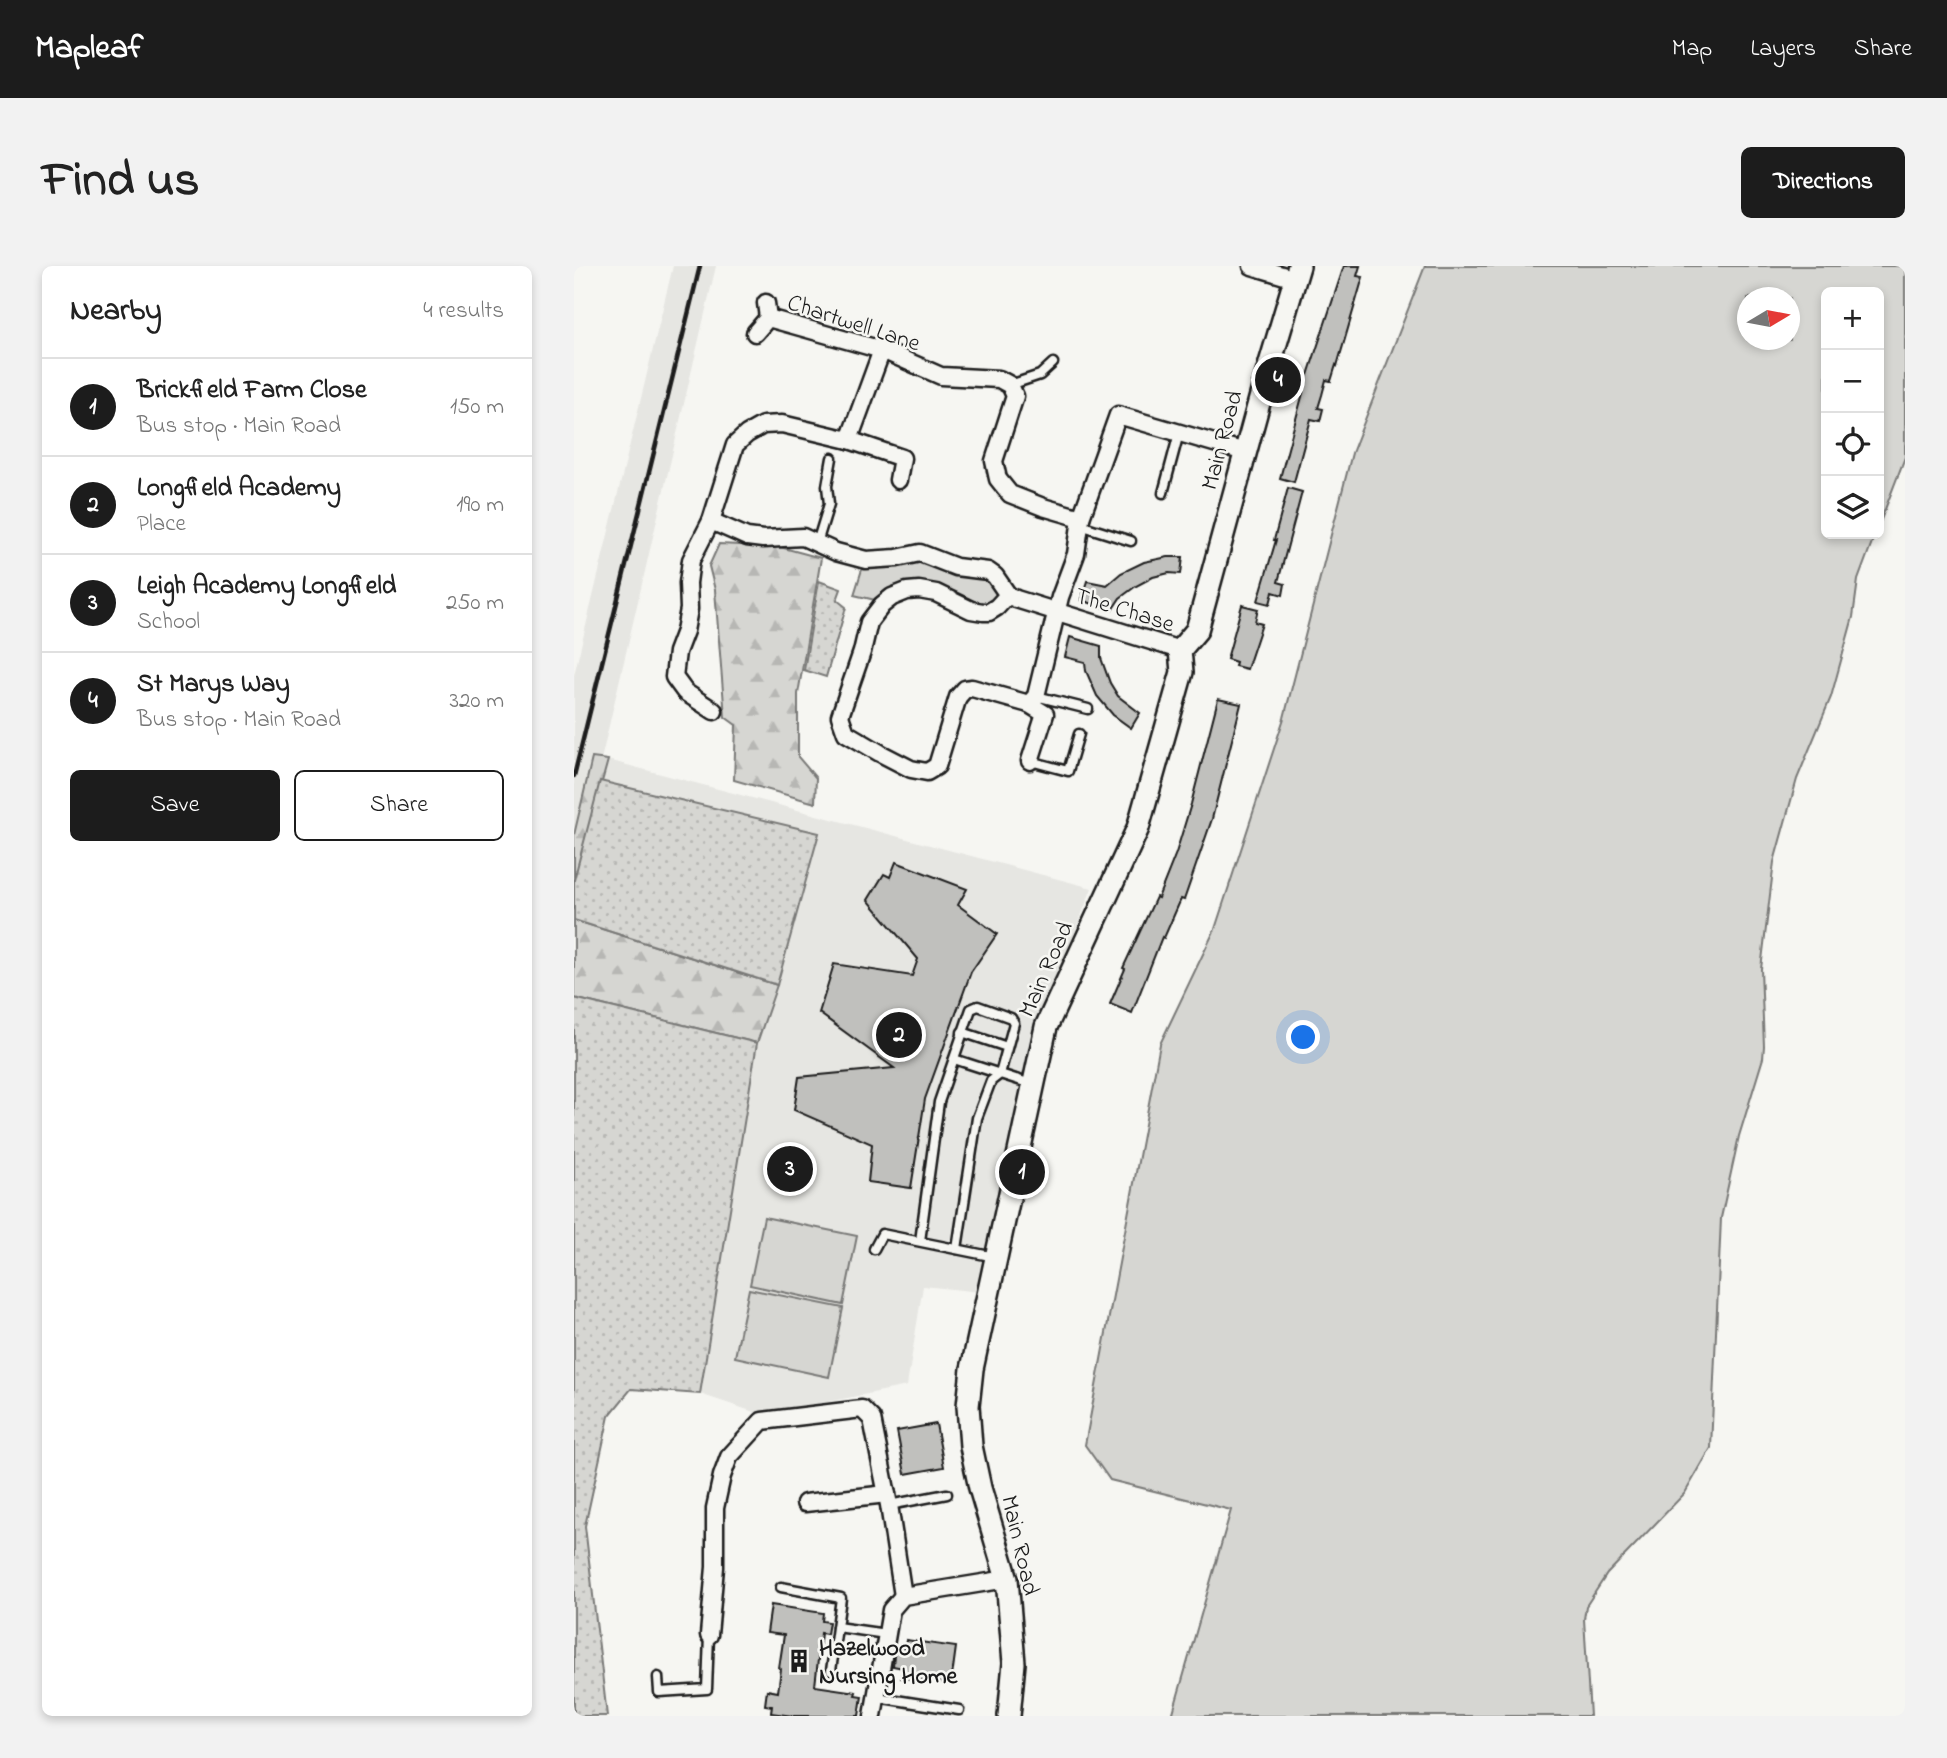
<!DOCTYPE html>
<html lang="en">
<head>
<meta charset="utf-8">
<style>
  :root { --surface:#fff; --page:#f2f2f2; --text:#222; --muted:#767676; --line:#e0e0e0; --accent:#1c1c1c }
  body { margin:0; font-family:"Indie Flower",sans-serif; background:var(--page); color:var(--text) }
  .controls { position:absolute; right:21px; top:21px; display:grid; overflow:hidden; border-radius:10px; box-shadow:0 4px 10px #0003 }
  .controls button { width:63px; height:63px; display:grid; place-items:center; padding:0; border:0; border-bottom:2px solid var(--line); background:var(--surface); color:var(--text); font:35px sans-serif }
  .compass { position:absolute; left:1163px; top:21px; width:63px; height:63px; border-radius:50%; background:var(--surface); box-shadow:0 4px 10px #0003; rotate:80deg }
  .you { position:absolute; left:730px; top:772px; width:24px; height:24px; margin:-18px; border:5px solid #fff; border-radius:50%; background:#1a73e8; box-shadow:0 0 0 10px #1a73e833 }
  .badge { display:grid; place-items:center; width:46px; height:46px; border-radius:50%; background:var(--accent); color:#fff; font-size:23px; font-weight:700 }
  .pin { position:absolute; translate:-50% -50%; border:4px solid #fff; box-shadow:0 2px 7px #0006 }
  .list { margin:0; padding:0; list-style:none }
  h2 { display:flex; justify-content:space-between; align-items:center; height:91px; margin:0; padding:0 28px; font-size:30px }
  h2 small { font-size:23px; font-weight:400; color:var(--muted) }
  .list li { display:grid; grid-template-columns:46px 1fr auto; gap:21px; align-items:center; box-sizing:border-box; height:98px; padding:0 28px; border-top:2px solid var(--line) }
  .list b { display:block; font-size:26px; white-space:nowrap }
  .list p { margin:0; font-size:23px; white-space:nowrap; color:var(--muted) }
  .list em { font-size:23px; font-style:normal; color:var(--muted) }
  .actions { display:flex; gap:14px; padding:21px 28px }
  .actions a { flex:1; padding:16px 0; border:2px solid var(--accent); border-radius:10px; text-align:center; font-size:24px; color:var(--accent) }
  .actions .main { background:var(--accent); color:#fff }
  .icon { flex:none; width:38px; height:38px; fill:none; stroke:currentColor; stroke-width:2; stroke-linecap:round; stroke-linejoin:round }
  .map { position:relative; flex:none; width:1331px; height:1450px; overflow:hidden; border-radius:10px }
  header { display:flex; align-items:center; gap:42px; box-sizing:border-box; height:98px; padding:0 35px; background:var(--accent); color:#fff }
  header strong { font-size:33px }
  nav { display:flex; gap:38px; margin-inline-start:auto; font-size:24px }
  .intro { display:flex; align-items:center; justify-content:space-between; box-sizing:border-box; height:168px; padding:0 42px }
  h1 { margin:0; font-size:49px }
  .button { padding:18px 32px; border-radius:10px; background:var(--accent); color:#fff; font-size:24px; font-weight:700 }
  main { display:flex; gap:42px; padding:0 42px }
  aside { flex:1; background:var(--surface); border-radius:10px; box-shadow:0 4px 10px #0003 }
  .map>svg:first-child { display:block }
</style>
</head>
<body>
<header>
<strong>Mapleaf</strong>
<nav><a>Map</a><a>Layers</a><a>Share</a></nav>
</header>
<div class="intro"><h1>Find us</h1><a class="button">Directions</a></div>
<main>
<aside>
<h2>Nearby<small>4 results</small></h2>
<ul class="list">
<li><span class="badge">1</span><div><b>Brickfield Farm Close</b><p>Bus stop · Main Road</p></div><em>150 m</em></li>
<li><span class="badge">2</span><div><b>Longfield Academy</b><p>Place</p></div><em>190 m</em></li>
<li><span class="badge">3</span><div><b>Leigh Academy Longfield</b><p>School</p></div><em>250 m</em></li>
<li><span class="badge">4</span><div><b>St Marys Way</b><p>Bus stop · Main Road</p></div><em>320 m</em></li>
</ul>
<div class="actions"><a class="main">Save</a><a>Share</a></div>
</aside>
<div class="map">
<svg width="1331" height="1450" viewBox="0 0 1331 1450">
  <defs>
    <pattern id="forest-firs" width="22" height="20" patternUnits="userSpaceOnUse" patternTransform="scale(1.75)"><rect width="22" height="20" fill="#d6d6d2"/><path d="M5 1l3.5 6h-7zM16 11l3.5 6h-7z" fill="#b7b7b4"/></pattern>
    <pattern id="park-dots" width="8" height="8" patternUnits="userSpaceOnUse" patternTransform="scale(1.75)"><rect width="8" height="8" fill="#d6d6d2"/><path d="M2 2h.1M6 6h.1" fill="none" stroke="#b7b7b4" stroke-width="1.8" stroke-linecap="round"/></pattern>
  </defs>
  <rect width="100%" height="100%" fill="#f6f6f2"/>
  <filter id="ink" filterUnits="userSpaceOnUse"><feTurbulence type="fractalNoise" baseFrequency=".0143" numOctaves="2"/><feDisplacementMap in="SourceGraphic" scale="14" xChannelSelector="R" yChannelSelector="G"/><feConvolveMatrix kernelMatrix="1 2 1 2 8 2 1 2 1" color-interpolation-filters="sRGB"/></filter>
  <g filter="url(#ink)">
    <g fill="#e6e6e2">
      <path d="M 99,0 L 142,0 L 0,610 L 0,409 Z"/>
      <path d="M 34,494 L 518,622 L 457,778 L 407,1026 L 349,1020 L 333,1120 L 189,1149 L 126,1128 L 57,1123 L 35,1150 L 11,1260 L 33,1450 L 0,1450 L 0,634 Z"/>
    </g>
    <g fill="#d6d6d2" stroke="#797977" stroke-width="2" fill-rule="evenodd">
      <path d="M 851,0 L 1331,0 L 1331,191 L 1305,259 L 1305,26 L 1252,26 L 1252,268 L 1301,268 L 1284,314 L 1279,351 L 1257,431 L 1223,513 L 1200,596 L 1187,703 L 1190,780 L 1189,792 L 1165,870 L 1147,952 L 1137,1182 L 1111,1227 L 1033,1308 L 1012,1340 L 1010,1353 L 1016,1450 L 598,1450 L 657,1244 L 536,1214 L 511,1179 L 586,778 L 641,663 L 710,452 L 778,187 ZM 1174,32 L 1216,32 L 1216,74 L 1174,74 Z"/>
      <path d="M 337,293 L 412,309 L 424,330 L 412,342 L 368,324 L 304,337 L 301,334 L 280,329 L 290,297 Z"/>
      <path d="M 190,951 L 283,970 L 269,1039 L 176,1019 Z"/>
      <path d="M 175,1023 L 269,1042 L 255,1111 L 161,1091 Z"/>
    </g>
    <g fill="url(#forest-firs)" stroke="#797977" stroke-width="2">
      <path d="M 145,278 L 206,281 L 247,292 L 224,428 L 224,491 L 242,512 L 241,537 L 160,514 L 162,459 L 151,451 L 141,324 L 135,300 Z"/>
      <path d="M 18,492 L 34,494 L 0,617 L 0,569 Z"/>
      <path d="M 0,654 L 203,719 L 183,777 L 0,732 Z"/>
    </g>
    <g fill="url(#park-dots)" stroke="#797977" stroke-width="2">
      <path d="M 245,315 L 267,323 L 263,334 L 272,341 L 252,411 L 230,404 Z"/>
      <path d="M 26,515 L 245,567 L 203,719 L 0,654 L 0,614 Z"/>
      <path d="M 0,732 L 183,777 L 126,1128 L 57,1123 L 35,1150 L 11,1260 L 33,1450 L 0,1450 Z"/>
    </g>
    <g fill="#c0c0bd" stroke="#1c1c1c" stroke-width="2">
      <path d="M 770,0 L 786,0 L 783,10 L 789,11 L 763,100 L 762,99 L 757,115 L 752,114 L 748,129 L 744,142 L 749,143 L 746,155 L 737,153 L 720,216 L 706,212 L 733,112 Z"/>
      <path d="M 714,222 L 728,226 L 704,316 L 711,318 L 709,329 L 699,326 L 696,338 L 684,335 L 702,274 L 700,274 Z"/>
      <path d="M 594,291 L 609,291 L 607,308 L 595,307 L 579,311 L 562,320 L 546,332 L 538,344 L 507,334 L 513,315 L 533,319 L 547,307 L 570,296 Z"/>
      <path d="M 668,339 L 684,343 L 681,356 L 688,358 L 673,403 L 661,400 L 662,396 L 653,393 Z"/>
      <path d="M 496,371 L 527,380 L 527,392 L 536,417 L 544,430 L 566,447 L 557,462 L 539,449 L 523,430 L 512,405 L 511,396 L 491,391 Z"/>
      <path d="M 644,433 L 667,438 L 638,553 L 610,634 L 607,633 L 590,672 L 588,671 L 558,747 L 536,738 L 551,703 L 549,702 L 582,631 L 584,632 L 602,587 L 617,538 Z"/>
      <path d="M 322,596 L 393,623 L 384,639 L 423,668 L 397,706 L 351,833 L 337,922 L 294,916 L 298,878 L 220,844 L 225,811 L 320,802 L 245,747 L 260,698 L 338,710 L 344,693 L 294,634 L 310,608 L 316,611 Z"/>
      <path d="M 362,1158 L 370,1201 L 331,1208 L 323,1165 Z"/>
      <path d="M 197,1339 L 249,1347 L 248,1355 L 255,1356 L 253,1368 L 247,1367 L 241,1420 L 282,1426 L 281,1429 L 288,1430 L 285,1450 L 219,1450 L 197,1447 L 198,1440 L 191,1439 L 193,1424 L 204,1426 L 207,1403 L 205,1402 L 210,1369 L 193,1367 Z"/>
      <path d="M 332,1374 L 382,1381 L 377,1418 L 327,1412 L 329,1402 L 319,1400 L 320,1389 L 321,1381 L 331,1382 Z"/>
    </g>
    <g fill="none" stroke-linecap="round" stroke-linejoin="round">
      <g stroke="#1c1c1c" stroke-width="13">
        <g id="lane">
          <path d="M 436,119 L 466,109 L 479,97"/>
          <path d="M 589,227 L 605,167"/>
          <path d="M 506,259 L 557,275"/>
          <path d="M 243,277 L 255,238 L 253,220 L 258,192"/>
          <path d="M 462,430 L 514,443"/>
          <path d="M 456,495 L 494,505 L 505,468"/>
          <path d="M 388,766 L 433,781"/>
          <path d="M 380,793 L 457,818"/>
          <path d="M 346,975 L 365,836 L 397,743 L 404,740 L 437,752 L 440,757 L 426,808 L 417,815 L 403,852 L 383,983"/>
          <path d="M 300,983 L 308,968 L 421,991"/>
          <path d="M 315,1239 L 373,1228"/>
          <path d="M 207,1321 L 267,1332 L 257,1405"/>
          <path d="M 263,1361 L 312,1368"/>
          <path d="M 84,1411 L 85,1426 L 133,1423 L 135,1369"/>
          <path d="M 303,1431 L 385,1444"/>
        </g>
      </g>
      <g stroke="#1c1c1c" stroke-width="21">
        <g id="street">
          <path d="M 678,0 L 721,13"/>
          <path d="M 194,52 L 308,84 L 367,110 L 425,113 L 436,119 L 441,130 L 420,195 L 424,213 L 436,228 L 469,241 L 507,252"/>
          <path d="M 181,67 L 194,52 L 192,37"/>
          <path d="M 275,174 L 308,84"/>
          <path d="M 137,255 L 173,271 L 189,273 L 229,271 L 262,286 L 292,294 L 323,292 L 346,287 L 382,301 L 414,305 L 421,310 L 434,329 L 442,333 L 606,384"/>
          <path d="M 434,329 L 423,341 L 415,346 L 409,346 L 397,344 L 362,327 L 345,324 L 333,325 L 318,331 L 308,339 L 295,356 L 288,386 L 266,450 L 272,467 L 306,487 L 337,503 L 353,506 L 363,500 L 384,431 L 391,423 L 398,422 L 455,438 L 462,430 L 486,331 L 502,288 L 507,252 L 544,149 L 671,186"/>
          <path d="M 455,438 L 471,448 L 456,495"/>
          <path d="M 140,445 L 111,426 L 100,411 L 103,386 L 111,365 L 115,343 L 114,317 L 117,294 L 137,255 L 161,179 L 173,168 L 189,159 L 208,158 L 275,174 L 328,192 L 324,214"/>
          <path d="M 231,1237 L 313,1228"/>
          <path d="M 135,1369 L 141,1301 L 141,1242 L 148,1210 L 155,1191 L 188,1155 L 288,1143 L 298,1153 L 315,1239 L 329,1330"/>
          <path d="M 299,1450 L 317,1344 L 329,1330 L 433,1313"/>
        </g>
      </g>
      <g stroke="#1c1c1c" stroke-width="26">
        <path id="secondary" d="M 435,1450 L 440,1397 L 433,1313 L 406,1222 L 397,1180 L 394,1140 L 398,1103 L 472,761 L 564,562 L 608,406 L 606,384 L 623,364 L 692,111 L 725,0"/>
      </g>
      <use href="#lane" stroke="#f6f6f2" stroke-width="8"/>
      <use href="#street" stroke="#f6f6f2" stroke-width="16"/>
      <use href="#secondary" stroke="#f6f6f2" stroke-width="21"/>
      <path stroke="#1c1c1c" stroke-width="4.5" d="M 0,510 L 126,0"/>
    </g>
  </g>
  <defs>
    <g id="building-bare" transform="scale(1.89)"><path d="M-4-6H4V6H1V3H-1V6H-4ZM-2.5-4.3h1.7v1.8h-1.7ZM.8-4.3h1.7v1.8H.8ZM-2.5-1h1.7V.8h-1.7ZM.8-1h1.7V.8H.8Z" fill="#1c1c1c" stroke="#f6f6f2" stroke-width="2.5" paint-order="stroke"/></g>
  </defs>
  <g fill-rule="evenodd">
    <use href="#building-bare" x="225" y="1395"/>
  </g>
  <g text-anchor="middle" stroke-width="5" stroke-linejoin="round" paint-order="stroke">
    <g font-size="24" fill="#1c1c1c" stroke="#f6f6f2">
      <text transform="translate(280 56) rotate(18)" y="8">Chartwell Lane</text>
      <text transform="translate(647 174) rotate(-75)" y="8">Main Road</text>
      <text transform="translate(551 343) rotate(17)" y="8">The Chase</text>
      <text transform="translate(471 703) rotate(-66)" y="8">Main Road</text>
      <text transform="translate(447 1279) rotate(77)" y="8">Main Road</text>
    </g>
    <g font-size="24" font-weight="bold" fill="#1c1c1c" stroke="#f6f6f2" text-anchor="start">
      <text x="245" y="1389">Hazelwood<tspan x="245" dy="28">Nursing Home</tspan></text>
    </g>
  </g>
</svg>
<div class="controls">
<button>+</button>
<button>−</button>
<button><svg class="icon" aria-label="locate" viewBox="0 0 24 24"><circle cx="12" cy="12" r="6"/><path d="M12 2v4M12 18v4M2 12h4M18 12h4"/></svg></button>
<button><svg class="icon" aria-label="layers" viewBox="0 0 24 24"><path d="M12 4l9 5-9 5-9-5zM3 14l9 5 9-5"/></svg></button>
</div>
<svg class="compass" viewBox="-18 -18 36 36"><path d="M0-13l5 13h-10z" fill="#e53935"/><path d="M0 13l5-13h-10z" fill="#767676"/></svg>
<div class="you"></div>
<div class="pin badge" style="left:448px;top:906px">1</div>
<div class="pin badge" style="left:325px;top:769px">2</div>
<div class="pin badge" style="left:216px;top:903px">3</div>
<div class="pin badge" style="left:704px;top:114px">4</div>
</div>
</main>
</body>
</html>
